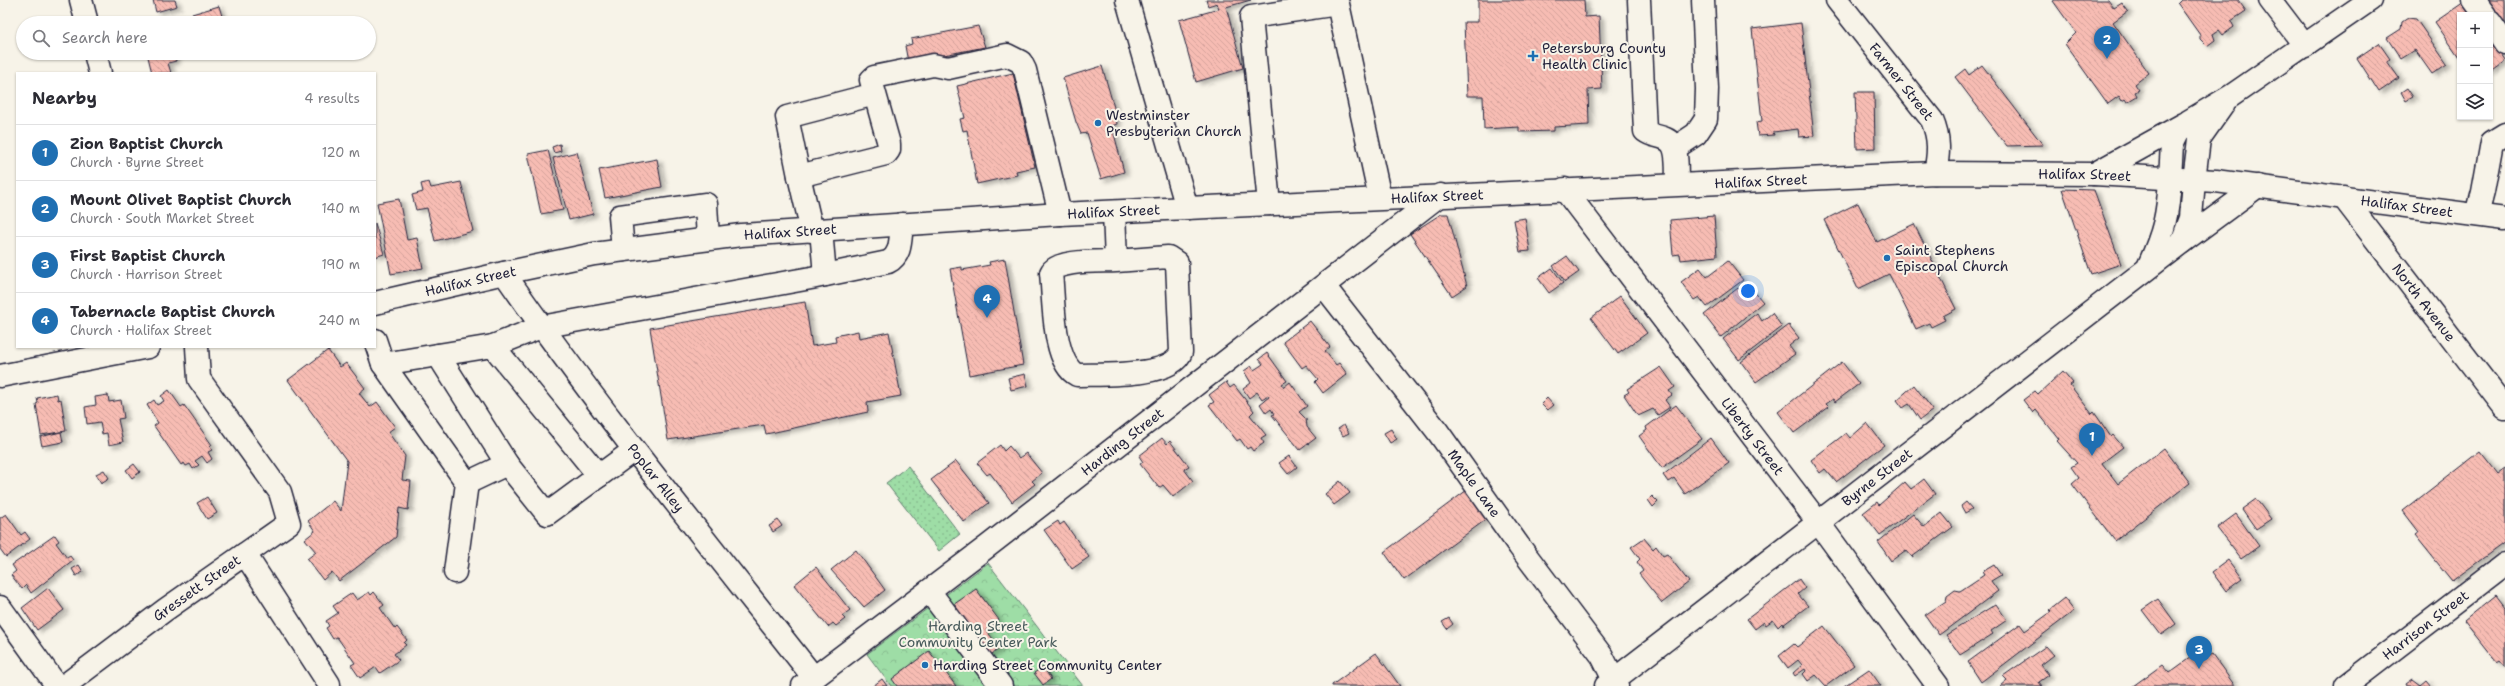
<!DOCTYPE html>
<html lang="en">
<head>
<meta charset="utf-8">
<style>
  :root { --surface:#fff; --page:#f7f7f7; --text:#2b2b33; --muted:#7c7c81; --line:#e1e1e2; --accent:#1f6fb2 }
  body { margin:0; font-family:"Shantell Sans",sans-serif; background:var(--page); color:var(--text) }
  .controls { position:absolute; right:12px; top:12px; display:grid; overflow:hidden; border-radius:0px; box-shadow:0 1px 3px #0004 }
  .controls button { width:36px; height:36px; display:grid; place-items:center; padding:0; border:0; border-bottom:1px solid var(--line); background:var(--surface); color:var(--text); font:20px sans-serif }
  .you { position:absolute; left:1748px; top:291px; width:14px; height:14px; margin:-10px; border:3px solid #fff; border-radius:50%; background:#1a73e8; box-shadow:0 0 0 6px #1a73e833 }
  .badge { display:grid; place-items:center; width:26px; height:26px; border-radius:50%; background:var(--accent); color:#fff; font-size:13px; font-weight:700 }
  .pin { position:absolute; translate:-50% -33px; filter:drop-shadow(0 1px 2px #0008) }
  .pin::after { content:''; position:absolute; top:21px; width:14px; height:12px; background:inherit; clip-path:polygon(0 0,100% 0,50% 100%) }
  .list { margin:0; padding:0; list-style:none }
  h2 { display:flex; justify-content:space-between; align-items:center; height:52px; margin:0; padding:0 16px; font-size:17px }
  h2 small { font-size:13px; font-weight:400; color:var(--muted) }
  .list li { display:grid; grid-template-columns:26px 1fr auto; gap:12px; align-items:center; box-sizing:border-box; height:56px; padding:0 16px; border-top:1px solid var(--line) }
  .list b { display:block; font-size:15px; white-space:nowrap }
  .list p { margin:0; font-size:13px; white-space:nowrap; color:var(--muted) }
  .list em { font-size:13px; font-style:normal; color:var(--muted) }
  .icon { flex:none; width:22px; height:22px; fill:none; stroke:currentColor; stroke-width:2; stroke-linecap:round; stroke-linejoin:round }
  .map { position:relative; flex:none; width:2505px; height:686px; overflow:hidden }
  .search { position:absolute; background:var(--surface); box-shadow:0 1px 3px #0004; left:16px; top:16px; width:360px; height:44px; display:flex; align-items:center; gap:10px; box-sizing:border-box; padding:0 14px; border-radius:22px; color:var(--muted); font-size:15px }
  .panel { position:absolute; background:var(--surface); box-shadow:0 1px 3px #0004; left:16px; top:72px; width:360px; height:276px; border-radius:0px }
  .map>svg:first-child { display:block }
</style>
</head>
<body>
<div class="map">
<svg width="2505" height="686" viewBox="0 0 2505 686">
  <defs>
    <pattern id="forest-crowns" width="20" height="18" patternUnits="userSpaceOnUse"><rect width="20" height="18" fill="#9edda6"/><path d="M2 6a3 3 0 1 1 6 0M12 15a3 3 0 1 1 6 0" fill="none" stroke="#88bd90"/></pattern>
    <pattern id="garden-dots" width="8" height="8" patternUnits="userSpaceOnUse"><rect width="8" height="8" fill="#9edda6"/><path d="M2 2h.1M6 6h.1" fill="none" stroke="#88bd90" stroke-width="1.8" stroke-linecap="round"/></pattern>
    <pattern id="building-back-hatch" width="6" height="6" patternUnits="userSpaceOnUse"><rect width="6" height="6" fill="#f7bcb3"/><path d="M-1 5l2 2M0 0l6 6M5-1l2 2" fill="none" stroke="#d3a19b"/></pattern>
    <filter id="shadow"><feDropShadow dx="4.5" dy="2.5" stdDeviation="2" flood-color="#0004"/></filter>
  </defs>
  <rect width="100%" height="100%" fill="#f7f3e8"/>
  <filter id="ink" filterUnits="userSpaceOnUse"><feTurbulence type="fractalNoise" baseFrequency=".025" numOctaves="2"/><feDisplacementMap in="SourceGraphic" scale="8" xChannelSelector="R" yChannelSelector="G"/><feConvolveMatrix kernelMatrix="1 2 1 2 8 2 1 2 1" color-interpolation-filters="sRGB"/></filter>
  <g filter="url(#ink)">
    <path fill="url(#forest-crowns)" stroke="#608070" d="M 988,563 L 1083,686 L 891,686 L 867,654 Z"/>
    <path fill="url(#garden-dots)" stroke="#608070" d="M 908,466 L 960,534 L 939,551 L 886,483 Z"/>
    <g fill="url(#building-back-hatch)" stroke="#22223b" filter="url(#shadow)">
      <path d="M 153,0 L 175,0 L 177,6 L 156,12 Z"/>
      <path d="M 1206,0 L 1251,0 L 1226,7 L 1243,68 L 1196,82 L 1179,20 L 1219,9 L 1217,3 L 1208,6 Z"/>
      <path d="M 1478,0 L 1584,0 L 1585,17 L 1599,16 L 1602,89 L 1588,90 L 1589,125 L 1554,127 L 1554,131 L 1519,132 L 1519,127 L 1484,129 L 1483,96 L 1467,96 L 1464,22 L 1478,22 Z"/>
      <path d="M 2055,0 L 2108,0 L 2114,8 L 2122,3 L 2128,11 L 2113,22 L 2149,73 L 2135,84 L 2139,90 L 2135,92 L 2137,96 L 2127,102 L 2125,99 L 2122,101 L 2119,96 L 2108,104 L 2065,44 L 2076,33 L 2053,1 Z"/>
      <path d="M 2182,0 L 2238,0 L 2246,11 L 2231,21 L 2234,27 L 2223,35 L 2219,30 L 2213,34 L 2215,40 L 2207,46 L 2200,39 L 2200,35 L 2178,4 Z"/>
      <path d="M 2467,0 L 2478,15 L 2460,15 L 2459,57 L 2435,22 Z"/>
      <path d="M 2481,0 L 2505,0 L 2505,34 Z"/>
      <path d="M 219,6 L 224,23 L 195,23 L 192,14 Z"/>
      <path d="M 2408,18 L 2416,19 L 2447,64 L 2432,74 L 2415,50 L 2401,59 L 2387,38 L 2401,29 L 2402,22 Z"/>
      <path d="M 1801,23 L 1814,136 L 1799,137 L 1798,129 L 1773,132 L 1774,135 L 1758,136 L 1756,122 L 1762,121 L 1752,29 Z"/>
      <path d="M 978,26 L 985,47 L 908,62 L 905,46 L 912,44 L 911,39 Z"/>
      <path d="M 2379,43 L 2390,59 L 2387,61 L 2399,78 L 2379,92 L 2357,58 Z"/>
      <path d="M 2493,43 L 2505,61 L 2490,72 L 2490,45 Z"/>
      <path d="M 147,53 L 174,53 L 176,61 L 168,63 L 171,73 L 152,73 Z"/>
      <path d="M 1982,65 L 2043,145 L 2007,146 L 1955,77 L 1965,69 L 1969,75 Z"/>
      <path d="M 1102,66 L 1115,111 L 1117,124 L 1112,126 L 1124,172 L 1101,179 L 1087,133 L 1081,134 L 1076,122 L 1063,78 Z"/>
      <path d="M 1013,73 L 1035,167 L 1016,171 L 1017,175 L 977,184 L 967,130 L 963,131 L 960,119 L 965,118 L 957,86 Z"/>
      <path d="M 2407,88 L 2413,97 L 2406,101 L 2401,92 Z"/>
      <path d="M 1855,92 L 1874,92 L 1875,148 L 1857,149 Z"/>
      <path d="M 560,144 L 561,151 L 554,153 L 552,147 Z"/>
      <path d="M 548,150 L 563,210 L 541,214 L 528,154 Z"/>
      <path d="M 577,152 L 593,214 L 569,220 L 553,158 Z"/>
      <path d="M 657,159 L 662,187 L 605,198 L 599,170 Z"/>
      <path d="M 429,182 L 431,188 L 461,182 L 473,231 L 435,241 L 427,208 L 416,210 L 412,195 L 423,192 L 421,184 Z"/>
      <path d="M 2062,189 L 2094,190 L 2121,264 L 2091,274 Z"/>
      <path d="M 399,199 L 407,240 L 417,238 L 423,268 L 391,274 L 377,203 Z"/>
      <path d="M 1858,203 L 1877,242 L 1914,224 L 1956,309 L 1943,316 L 1945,320 L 1931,327 L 1929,323 L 1916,329 L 1889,274 L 1858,289 L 1824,220 Z"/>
      <path d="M 1441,214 L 1448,214 L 1467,286 L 1452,296 L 1410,234 Z"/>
      <path d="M 1714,216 L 1717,256 L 1681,260 L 1680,254 L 1673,255 L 1670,220 Z"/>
      <path d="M 1525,218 L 1530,251 L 1520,252 L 1514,220 Z"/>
      <path d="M 375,223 L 384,254 L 375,257 Z"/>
      <path d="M 1567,256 L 1579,272 L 1565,282 L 1553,266 Z"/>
      <path d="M 1005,259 L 1023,365 L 969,375 L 950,269 L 962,267 L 962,270 L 990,265 L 989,262 Z"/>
      <path d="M 1728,261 L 1743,280 L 1707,307 L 1699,297 L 1694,300 L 1681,282 L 1700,268 L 1707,277 Z"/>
      <path d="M 1552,268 L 1563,283 L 1549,293 L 1538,278 Z"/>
      <path d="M 1738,288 L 1744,295 L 1752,289 L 1763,302 L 1721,337 L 1704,315 Z"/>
      <path d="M 1620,296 L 1647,333 L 1618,354 L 1591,318 Z"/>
      <path d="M 805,302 L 812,346 L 836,342 L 835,336 L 858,331 L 859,338 L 889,332 L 901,396 L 867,402 L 868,412 L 766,434 L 764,425 L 668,440 L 650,328 Z"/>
      <path d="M 1757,313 L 1762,321 L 1772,313 L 1782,327 L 1739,360 L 1723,339 Z"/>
      <path d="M 1310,321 L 1330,347 L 1325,351 L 1336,365 L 1339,363 L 1347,374 L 1323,393 L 1315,382 L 1318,379 L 1306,365 L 1302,368 L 1283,342 Z"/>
      <path d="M 1789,325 L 1799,338 L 1789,346 L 1795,354 L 1756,382 L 1741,362 Z"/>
      <path d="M 328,350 L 340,367 L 346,363 L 365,388 L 359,393 L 370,407 L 377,402 L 395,427 L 388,432 L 405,456 L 402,480 L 411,481 L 408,510 L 399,508 L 396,537 L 339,581 L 332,572 L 323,580 L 307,559 L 316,552 L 305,539 L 315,531 L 308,521 L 333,501 L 341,511 L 347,461 L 288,380 Z"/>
      <path d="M 1267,353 L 1287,381 L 1282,384 L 1284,387 L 1290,382 L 1307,406 L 1299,412 L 1306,419 L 1307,427 L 1316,438 L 1300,450 L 1272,415 L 1274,414 L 1271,409 L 1266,413 L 1260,404 L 1269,397 L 1268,395 L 1262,399 L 1257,392 L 1249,398 L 1243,389 L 1251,383 L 1244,371 L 1251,366 L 1254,370 L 1263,364 L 1259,359 Z"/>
      <path d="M 1842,362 L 1859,384 L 1835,402 L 1833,399 L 1826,404 L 1829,407 L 1794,433 L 1778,412 Z"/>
      <path d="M 1661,367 L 1675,387 L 1669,391 L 1672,395 L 1665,400 L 1670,407 L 1658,415 L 1653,409 L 1638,416 L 1624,395 L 1629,392 L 1627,389 Z"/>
      <path d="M 2063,371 L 2073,383 L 2070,385 L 2092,414 L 2094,412 L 2111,437 L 2113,435 L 2123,447 L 2102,463 L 2118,484 L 2164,448 L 2190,483 L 2115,541 L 2072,484 L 2079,478 L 2071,467 L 2077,463 L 2057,441 L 2059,439 L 2036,410 L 2033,413 L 2023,400 L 2035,391 L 2038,394 Z"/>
      <path d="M 1025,374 L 1028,386 L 1011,390 L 1008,378 Z"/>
      <path d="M 1226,382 L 1230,388 L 1234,385 L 1254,411 L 1250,415 L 1266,435 L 1261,438 L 1264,443 L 1253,451 L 1250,447 L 1247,449 L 1240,439 L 1237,441 L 1209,405 L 1214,402 L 1209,395 Z"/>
      <path d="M 1914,385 L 1933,410 L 1920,420 L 1909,404 L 1903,408 L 1897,400 Z"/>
      <path d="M 169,390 L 181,407 L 184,405 L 212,445 L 210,447 L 212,450 L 208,452 L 212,459 L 207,463 L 202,456 L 195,461 L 199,465 L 193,469 L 190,464 L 186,466 L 184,463 L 181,465 L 154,426 L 158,423 L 147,405 L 154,400 L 157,405 L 164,401 L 161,396 Z"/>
      <path d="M 57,394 L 58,400 L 61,399 L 66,431 L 41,435 L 36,404 L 38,403 L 37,398 Z"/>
      <path d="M 108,395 L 109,402 L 121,400 L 124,418 L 118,419 L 123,442 L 109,445 L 107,433 L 102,434 L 100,422 L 87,424 L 85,407 L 96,405 L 95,397 Z"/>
      <path d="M 1547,398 L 1553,405 L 1547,410 L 1541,404 Z"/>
      <path d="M 1676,405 L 1702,439 L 1662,468 L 1639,436 L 1647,430 L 1646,427 Z"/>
      <path d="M 1867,423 L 1884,445 L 1836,482 L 1825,469 L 1820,473 L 1811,460 L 1846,433 L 1850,438 Z"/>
      <path d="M 1344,425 L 1349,433 L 1343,436 L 1338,429 Z"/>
      <path d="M 1391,429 L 1397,439 L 1390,443 L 1384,433 Z"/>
      <path d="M 61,432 L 63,442 L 42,446 L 40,437 Z"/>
      <path d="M 1162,438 L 1167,444 L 1170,441 L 1189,466 L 1184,469 L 1193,481 L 1173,497 L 1163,485 L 1159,488 L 1140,464 L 1143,462 L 1139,456 Z"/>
      <path d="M 1711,438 L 1729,463 L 1685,494 L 1674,478 L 1668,482 L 1663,475 Z"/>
      <path d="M 1000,445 L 1004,451 L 1009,446 L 1019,458 L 1026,453 L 1042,473 L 1032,481 L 1035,484 L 1012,502 L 990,473 L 987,475 L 977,463 Z"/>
      <path d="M 2480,451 L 2498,474 L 2505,469 L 2505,542 L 2452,581 L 2415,535 L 2419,532 L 2403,511 Z"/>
      <path d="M 1289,456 L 1297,467 L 1288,474 L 1279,463 Z"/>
      <path d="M 956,461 L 989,503 L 964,522 L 931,480 Z"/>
      <path d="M 134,464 L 140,472 L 132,478 L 126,470 Z"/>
      <path d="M 104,470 L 109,478 L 101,483 L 96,474 Z"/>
      <path d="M 1924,479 L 1935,494 L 1880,535 L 1863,513 L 1877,502 L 1879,505 L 1905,482 L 1911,489 Z"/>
      <path d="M 1340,481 L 1350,493 L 1334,505 L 1325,494 Z"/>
      <path d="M 1467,490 L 1488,518 L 1404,580 L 1384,552 Z"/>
      <path d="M 1652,496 L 1658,502 L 1653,507 L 1648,500 Z"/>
      <path d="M 207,497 L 217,513 L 207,519 L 197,503 Z"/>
      <path d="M 2256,499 L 2271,519 L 2256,529 L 2242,509 Z"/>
      <path d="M 1966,502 L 1972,509 L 1965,513 L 1961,506 Z"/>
      <path d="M 1942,513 L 1953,527 L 1912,557 L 1906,550 L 1891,561 L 1878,542 L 1913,514 L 1924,527 Z"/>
      <path d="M 6,514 L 21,535 L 25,532 L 30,539 L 6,557 L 0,549 L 0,518 Z"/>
      <path d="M 2236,514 L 2259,546 L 2241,559 L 2217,528 Z"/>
      <path d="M 778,520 L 782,526 L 773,532 L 769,526 Z"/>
      <path d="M 1058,521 L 1060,525 L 1064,522 L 1089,557 L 1072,569 L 1044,530 Z"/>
      <path d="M 55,535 L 59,541 L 56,543 L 67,558 L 70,556 L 73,560 L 31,593 L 26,585 L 22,589 L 11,575 L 16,571 L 12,565 Z"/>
      <path d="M 1644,538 L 1653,549 L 1656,546 L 1663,556 L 1667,554 L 1689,582 L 1662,603 L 1639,574 L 1643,571 L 1637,562 L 1640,559 L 1631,547 Z"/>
      <path d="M 856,550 L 885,590 L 864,607 L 831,570 Z"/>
      <path d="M 2228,560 L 2242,579 L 2226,591 L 2212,572 Z"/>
      <path d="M 79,565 L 83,572 L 76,576 L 72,569 Z"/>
      <path d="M 1994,565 L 2001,575 L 1991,581 L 1998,591 L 1939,635 L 1925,615 L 1946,601 L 1947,596 L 1955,590 L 1960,591 L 1984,575 L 1982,572 Z"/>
      <path d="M 816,567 L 850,610 L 842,616 L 845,619 L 836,626 L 833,623 L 828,627 L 794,585 Z"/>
      <path d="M 1799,579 L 1805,588 L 1798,594 L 1808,606 L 1783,625 L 1782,623 L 1778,627 L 1773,620 L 1766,625 L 1764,622 L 1755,629 L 1747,619 Z"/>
      <path d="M 48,588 L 64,610 L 37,630 L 22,608 Z"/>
      <path d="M 976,589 L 999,620 L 986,630 L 1000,648 L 988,657 L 950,607 Z"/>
      <path d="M 369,592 L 371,595 L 374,592 L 384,605 L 380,608 L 395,629 L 397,627 L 407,640 L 404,643 L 406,645 L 394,654 L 399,660 L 380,673 L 376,667 L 360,678 L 351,665 L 355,663 L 337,637 L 333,639 L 326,628 L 329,626 L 326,621 L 338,613 L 333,606 L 352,593 L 357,600 Z"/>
      <path d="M 2496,595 L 2505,607 L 2505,667 L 2500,661 L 2497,663 L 2464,621 Z"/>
      <path d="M 2064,598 L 2074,611 L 1981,682 L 1968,662 L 2020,624 L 2025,631 L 2051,612 L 2049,610 Z"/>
      <path d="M 2158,599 L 2176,624 L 2161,635 L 2142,610 Z"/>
      <path d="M 1996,604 L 2007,620 L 1991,631 L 1993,634 L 1960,655 L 1946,635 Z"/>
      <path d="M 1449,618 L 1453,624 L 1447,629 L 1442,622 Z"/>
      <path d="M 1824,626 L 1854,665 L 1826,686 L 1816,675 L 1808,681 L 1803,674 L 1806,671 L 1805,669 L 1795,676 L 1793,673 L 1802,665 L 1798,660 L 1788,668 L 1779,656 L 1794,644 L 1797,647 Z"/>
      <path d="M 2046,646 L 2054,655 L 2041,665 L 2049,675 L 2039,682 L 2042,686 L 2000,686 L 2007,680 L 2003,676 Z"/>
      <path d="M 2202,649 L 2208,656 L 2212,654 L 2235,686 L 2133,686 L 2162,665 L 2169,673 Z"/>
      <path d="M 929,651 L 956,686 L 897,686 L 892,679 Z"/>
      <path d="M 1376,653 L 1400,686 L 1332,686 L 1332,685 Z"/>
      <path d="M 1043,667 L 1051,679 L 1043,685 L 1034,673 Z"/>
      <path d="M 1869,669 L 1881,686 L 1844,686 Z"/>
      <path d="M 882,679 L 887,686 L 873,686 Z"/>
      <path d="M 2412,679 L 2420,685 L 2426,680 L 2431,686 L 2406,686 L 2405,684 Z"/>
    </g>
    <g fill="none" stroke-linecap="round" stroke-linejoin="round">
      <g stroke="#22223b" stroke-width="25">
        <g id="minor">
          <path d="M 81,0 L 87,23"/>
          <path d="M 1127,0 L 1187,208"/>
          <path d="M 1639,0 L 1645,131 C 1653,137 1658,135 1666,139 C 1680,145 1676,170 1677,183"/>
          <path id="s1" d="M 1837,0 L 1932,120 C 1940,139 1939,153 1935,173"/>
          <path d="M 2270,0 L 2305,46"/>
          <path d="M 2474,0 L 2485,15"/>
          <path d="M 2490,22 L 2505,44"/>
          <path d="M 95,53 L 100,73"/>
          <path d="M 875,94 L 787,117 L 799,176 L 886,154 L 889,150 L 889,144 L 871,80 L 874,77 L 933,65 L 948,68 L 1007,55 L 1021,62 L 1025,70 L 1060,214"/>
          <path d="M 1675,148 L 1696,134 L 1706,119 L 1707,89 L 1703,0"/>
          <path d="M 799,176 L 812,231"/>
          <path id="s2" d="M 1564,189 L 1818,522 L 1938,686"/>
          <path id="s3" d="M 2343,197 L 2505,408"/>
          <path d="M 1269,204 L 1251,17 L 1338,4 L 1380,198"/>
          <path d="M 1114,212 L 1116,261 L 1168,257 L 1177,263 L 1181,352 C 1172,378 1101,374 1077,375 C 1052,362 1054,298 1051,273 C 1057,259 1102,262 1116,261"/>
          <path d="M 2477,215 L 2483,192 L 2492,142 L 2505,134"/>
          <path d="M 821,230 L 825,275"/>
          <path d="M 2182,242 L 2191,218 L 2194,180"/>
          <path d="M 623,250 L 620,216 L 706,204 L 708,239"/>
          <path d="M 2149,265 C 2164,232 2168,215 2170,178"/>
          <path id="s4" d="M 504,273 C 601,413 709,544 814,678"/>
          <path id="s5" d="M 1324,286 L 1438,432 L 1519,546 L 1602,656 L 1617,686"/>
          <path d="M 375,340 L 383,364 L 467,483 L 455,572"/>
          <path d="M 493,346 L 541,327 L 811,278 L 888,262 C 902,255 900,239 902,224"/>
          <path d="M 438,355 L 507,464"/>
          <path d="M 383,364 L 493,346 L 599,476"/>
          <path d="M 467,483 L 507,464 L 547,514 L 634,450"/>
          <path d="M 245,554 L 329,684"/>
          <path d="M 929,591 L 1001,686"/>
          <path d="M 0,607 L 57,686"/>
          <path id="s6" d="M 64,686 L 165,610 L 289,523 L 280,492 L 199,379 L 197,347"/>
          <path id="s7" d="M 803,686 L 988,546 L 1440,195"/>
          <path id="s8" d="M 1606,686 L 2182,242 L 2258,186"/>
          <path id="s9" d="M 2346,686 L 2505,564"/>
        </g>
      </g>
      <g stroke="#22223b" stroke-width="25">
        <g id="major">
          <path d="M 2094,174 L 2184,124"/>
          <path d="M 2170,178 L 2172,144 L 2178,132 L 2189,121 L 2231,96 L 2370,0"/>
          <path d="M 2194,180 L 2199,139 L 2223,105"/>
          <path id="s10" d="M 375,303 L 504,273 L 594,254 L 741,235 L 1060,214 L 1935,173 L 2094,174 L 2216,181 L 2505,219"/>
          <path d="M 0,376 L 148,347"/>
        </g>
      </g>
      <use href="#minor" stroke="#f7f3e8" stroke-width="22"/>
      <use href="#major" stroke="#f7f3e8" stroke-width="22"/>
    </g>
  </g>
  <g fill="#1f6fb2" stroke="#f7f3e8" stroke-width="1.5">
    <path d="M1531 50h4v4h4v4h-4v4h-4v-4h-4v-4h4z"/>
    <circle cx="1098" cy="123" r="4"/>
    <circle cx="1887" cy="258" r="4"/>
    <circle cx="925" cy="665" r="4"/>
  </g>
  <g text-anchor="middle" stroke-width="4" stroke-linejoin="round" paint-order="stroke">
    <g font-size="14" fill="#22223b" stroke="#f7f3e8" text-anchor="start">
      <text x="1542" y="53">Petersburg County<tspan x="1542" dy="16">Health Clinic</tspan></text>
      <text x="1106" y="120">Westminster<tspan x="1106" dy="16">Presbyterian Church</tspan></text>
      <text x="1895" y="255">Saint Stephens<tspan x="1895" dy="16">Episcopal Church</tspan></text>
      <text x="933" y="670">Harding Street Community Center</text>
    </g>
    <g font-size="14" fill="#22223b" stroke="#f7f3e8">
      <text dy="5" stroke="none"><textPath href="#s1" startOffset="104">Farmer Street</textPath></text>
      <text dy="5" stroke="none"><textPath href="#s10" startOffset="1718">Halifax Street</textPath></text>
      <text dy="5" stroke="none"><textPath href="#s10" startOffset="1394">Halifax Street</textPath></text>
      <text dy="5" stroke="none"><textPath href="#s10" startOffset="1070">Halifax Street</textPath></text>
      <text dy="5" stroke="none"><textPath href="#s10" startOffset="2042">Halifax Street</textPath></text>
      <text dy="5" stroke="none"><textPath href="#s10" startOffset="746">Halifax Street</textPath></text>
      <text dy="5" stroke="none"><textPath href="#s10" startOffset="422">Halifax Street</textPath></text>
      <text dy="5" stroke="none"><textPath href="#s10" startOffset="98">Halifax Street</textPath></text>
      <text dy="5" stroke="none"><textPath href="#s3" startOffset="133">North Avenue</textPath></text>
      <text dy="5" stroke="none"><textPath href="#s2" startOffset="311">Liberty Street</textPath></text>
      <text dy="5" stroke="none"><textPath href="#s7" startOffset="402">Harding Street</textPath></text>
      <text dy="5" stroke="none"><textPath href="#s8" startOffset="342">Byrne Street</textPath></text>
      <text dy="5" stroke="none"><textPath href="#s4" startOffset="255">Poplar Alley</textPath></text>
      <text dy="5" stroke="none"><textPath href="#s5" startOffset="248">Maple Lane</textPath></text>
      <text dy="5" stroke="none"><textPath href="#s6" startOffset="165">Gressett Street</textPath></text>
      <text dy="5" stroke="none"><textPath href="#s9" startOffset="100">Harrison Street</textPath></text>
    </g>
    <g font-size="14" fill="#475a5b" stroke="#f7f3e8">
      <text x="978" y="631">Harding Street<tspan x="978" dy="16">Community Center Park</tspan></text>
    </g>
  </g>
</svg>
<div class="controls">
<button>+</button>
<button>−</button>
<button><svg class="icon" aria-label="layers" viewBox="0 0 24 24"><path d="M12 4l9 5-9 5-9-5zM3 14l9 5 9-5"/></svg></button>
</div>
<div class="you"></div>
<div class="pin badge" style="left:2092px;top:456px">1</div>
<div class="pin badge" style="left:2107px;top:59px">2</div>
<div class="pin badge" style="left:2199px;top:669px">3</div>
<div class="pin badge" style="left:987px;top:318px">4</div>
<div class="search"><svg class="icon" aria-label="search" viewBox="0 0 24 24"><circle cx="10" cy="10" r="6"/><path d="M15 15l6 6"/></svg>Search here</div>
<section class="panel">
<h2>Nearby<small>4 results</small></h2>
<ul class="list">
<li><span class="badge">1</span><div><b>Zion Baptist Church</b><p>Church · Byrne Street</p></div><em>120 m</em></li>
<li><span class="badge">2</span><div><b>Mount Olivet Baptist Church</b><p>Church · South Market Street</p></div><em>140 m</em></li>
<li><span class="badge">3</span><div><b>First Baptist Church</b><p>Church · Harrison Street</p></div><em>190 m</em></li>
<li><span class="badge">4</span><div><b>Tabernacle Baptist Church</b><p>Church · Halifax Street</p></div><em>240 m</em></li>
</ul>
</section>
</div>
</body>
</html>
